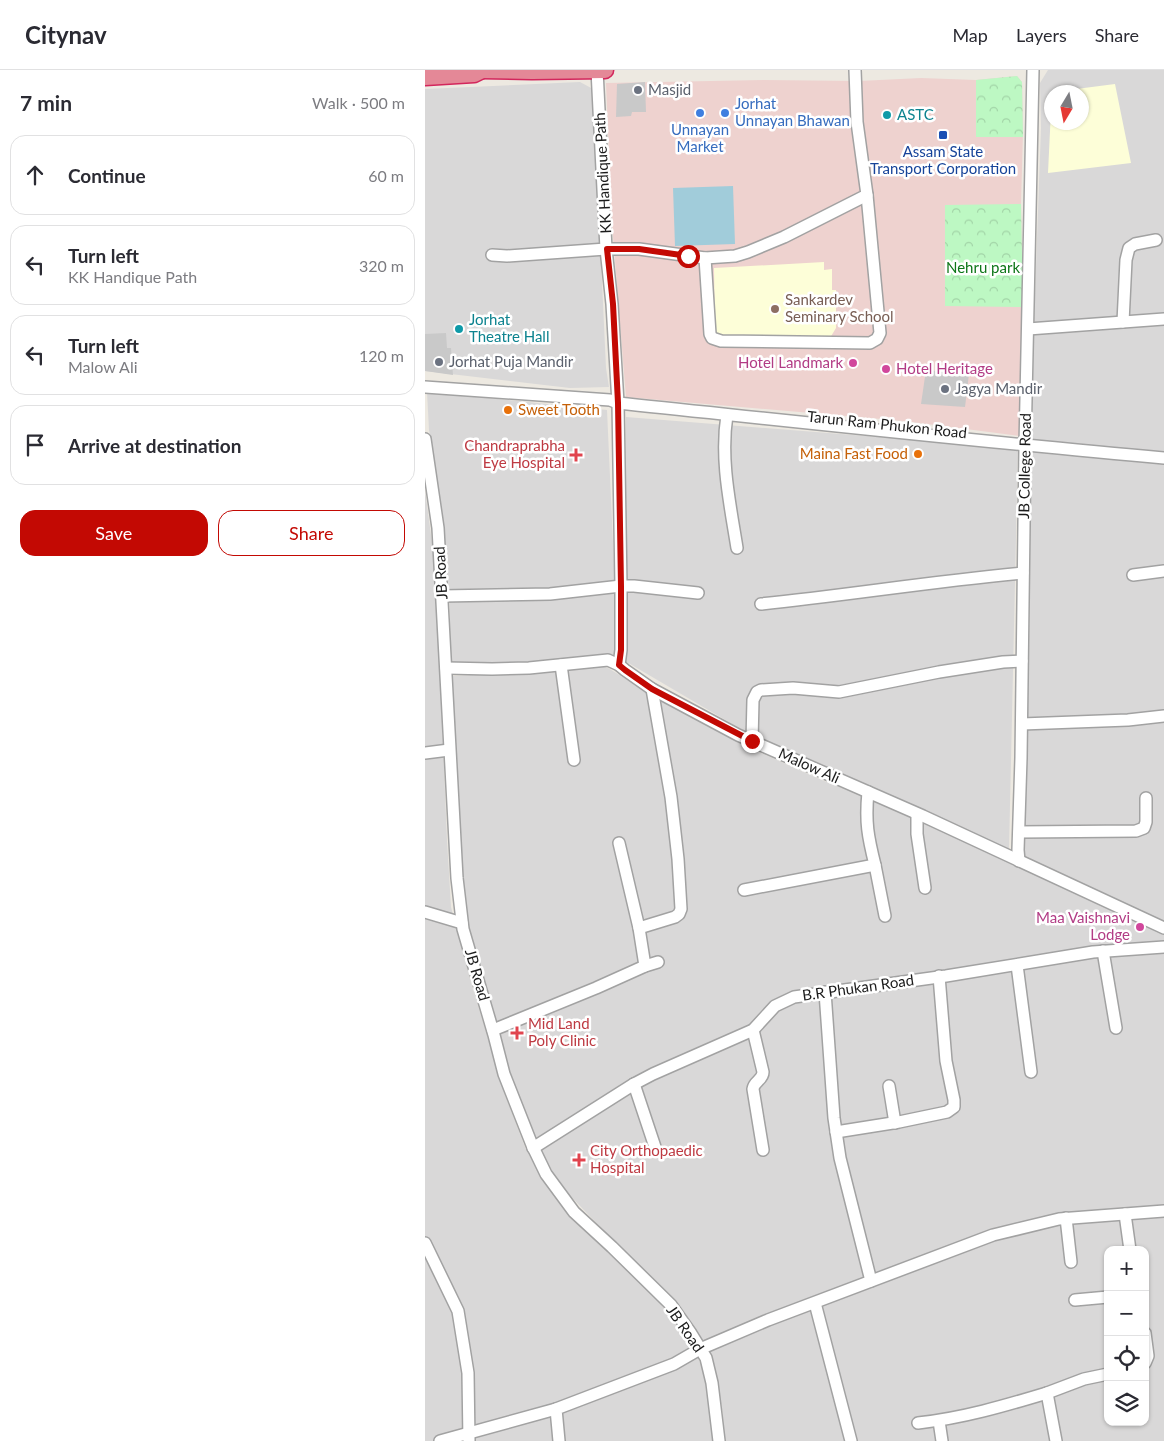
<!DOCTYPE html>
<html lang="en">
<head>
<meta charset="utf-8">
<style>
  :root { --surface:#fff; --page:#f7f7f7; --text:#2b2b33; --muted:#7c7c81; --line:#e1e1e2; --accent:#c30903 }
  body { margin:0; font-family:Lato,sans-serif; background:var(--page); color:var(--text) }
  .controls { position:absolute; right:15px; bottom:15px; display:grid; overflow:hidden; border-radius:10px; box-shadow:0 1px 4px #0004 }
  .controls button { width:45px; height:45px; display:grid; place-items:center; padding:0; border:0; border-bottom:1px solid var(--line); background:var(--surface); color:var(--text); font:25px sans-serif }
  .compass { position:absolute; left:619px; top:15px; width:45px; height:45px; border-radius:50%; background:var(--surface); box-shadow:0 1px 4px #0004; rotate:190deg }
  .stop { position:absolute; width:15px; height:15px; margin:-11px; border:4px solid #c30903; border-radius:50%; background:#fff }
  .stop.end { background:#c30903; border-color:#fff; box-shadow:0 1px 5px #0008 }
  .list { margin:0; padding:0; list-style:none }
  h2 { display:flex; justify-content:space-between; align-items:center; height:65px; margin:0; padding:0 20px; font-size:21px }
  h2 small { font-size:16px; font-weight:400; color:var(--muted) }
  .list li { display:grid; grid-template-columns:32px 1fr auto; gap:15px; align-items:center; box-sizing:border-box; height:80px; margin:0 10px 10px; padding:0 10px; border:1px solid var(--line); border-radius:15px }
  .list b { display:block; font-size:19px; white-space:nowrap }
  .list p { margin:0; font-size:16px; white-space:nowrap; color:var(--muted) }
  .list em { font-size:16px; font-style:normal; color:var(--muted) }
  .actions { display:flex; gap:10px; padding:15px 20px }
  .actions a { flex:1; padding:11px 0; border:1px solid var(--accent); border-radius:15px; text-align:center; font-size:18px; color:var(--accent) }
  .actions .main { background:var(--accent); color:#fff }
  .icon { flex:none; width:28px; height:28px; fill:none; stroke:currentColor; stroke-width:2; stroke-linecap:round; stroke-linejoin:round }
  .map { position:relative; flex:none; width:739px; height:1371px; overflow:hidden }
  header { display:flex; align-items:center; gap:30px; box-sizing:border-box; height:70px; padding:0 25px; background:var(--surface); border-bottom:1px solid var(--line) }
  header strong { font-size:24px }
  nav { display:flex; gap:28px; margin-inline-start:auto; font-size:18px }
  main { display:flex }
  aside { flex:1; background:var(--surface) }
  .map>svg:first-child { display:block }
</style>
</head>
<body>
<header>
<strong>Citynav</strong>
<nav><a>Map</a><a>Layers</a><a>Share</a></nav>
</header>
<main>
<aside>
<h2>7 min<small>Walk · 500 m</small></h2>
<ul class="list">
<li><svg class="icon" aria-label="ahead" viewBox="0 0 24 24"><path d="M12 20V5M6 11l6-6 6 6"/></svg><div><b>Continue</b></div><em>60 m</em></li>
<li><svg class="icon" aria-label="left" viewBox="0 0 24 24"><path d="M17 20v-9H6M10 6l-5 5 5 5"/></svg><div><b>Turn left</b><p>KK Handique Path</p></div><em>320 m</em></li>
<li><svg class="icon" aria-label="left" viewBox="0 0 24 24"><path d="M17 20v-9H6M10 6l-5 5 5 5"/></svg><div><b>Turn left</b><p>Malow Ali</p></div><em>120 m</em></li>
<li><svg class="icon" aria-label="arrive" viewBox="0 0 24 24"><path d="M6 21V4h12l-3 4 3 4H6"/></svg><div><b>Arrive at destination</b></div></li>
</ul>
<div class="actions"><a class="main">Save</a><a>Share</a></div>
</aside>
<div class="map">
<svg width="739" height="1371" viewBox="0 0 739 1371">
  <defs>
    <pattern id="park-crowns" width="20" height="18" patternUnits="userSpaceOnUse" patternTransform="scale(1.25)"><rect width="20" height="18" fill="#bdf8c3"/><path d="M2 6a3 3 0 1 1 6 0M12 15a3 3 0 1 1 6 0" fill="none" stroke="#a2d4a7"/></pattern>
  </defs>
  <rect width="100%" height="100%" fill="#ede9e1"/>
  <g fill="#d9d8d8" fill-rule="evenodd">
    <path d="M 623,0 L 739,0 L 739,853 L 654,815 L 601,787 L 598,784 L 599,720 L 604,586 L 606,335 L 616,58 L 615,13 ZM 626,22 L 656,22 L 656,52 L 626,52 Z"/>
    <path d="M 155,12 L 168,19 L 181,298 L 184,317 L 145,318 L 0,301 L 0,19 Z"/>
    <path d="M 2,322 L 182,340 L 193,584 L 101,592 L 26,592 L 24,521 L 15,432 L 4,360 Z"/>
    <path d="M 201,347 L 593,378 L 584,780 L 314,658 L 200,591 Z"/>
    <path d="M 0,420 L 8,480 L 13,553 L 22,770 L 26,837 L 47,916 L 72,998 L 80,1025 L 100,1077 L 121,1113 L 134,1131 L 157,1157 L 225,1222 L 253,1254 L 272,1285 L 283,1314 L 289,1371 L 0,1371 Z"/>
    <path d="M 177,596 L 183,598 L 237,631 L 258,640 L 316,674 L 399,711 L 452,731 L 621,810 L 674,833 L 739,865 L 739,1371 L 299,1371 L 298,1345 L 291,1305 L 283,1282 L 268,1256 L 248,1230 L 231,1212 L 199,1182 L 135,1115 L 113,1076 L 79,990 L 43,858 L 38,812 L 27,658 L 28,606 L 139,600 ZM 683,1180 L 720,1180 L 720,1352 L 683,1352 Z"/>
  </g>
  <path fill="#eed2cf" d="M 592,6 L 597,12 L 598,63 L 596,134 L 598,237 L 594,366 L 479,351 L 201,327 L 187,154 L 181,13 L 338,10 L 434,11 L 496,8 L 551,10 Z"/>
  <g fill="#fdfed8">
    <path d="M 690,14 L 706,93 L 623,103 L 626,40 L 626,52 L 656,52 L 656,22 L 628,22 Z"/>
    <path d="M 399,192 L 399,200 L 407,199 L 407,220 L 411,220 L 411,258 L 405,268 L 290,268 L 289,198 Z"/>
  </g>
  <g fill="#c9c9c9">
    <path d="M 220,12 L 221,42 L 207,42 L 206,46 L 191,47 L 192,14 Z"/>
    <path d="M 21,263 L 22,278 L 26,278 L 28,305 L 0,301 L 0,264 Z"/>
    <path d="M 501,300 L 544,304 L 540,337 L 496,334 Z"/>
  </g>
  <g fill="url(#park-crowns)">
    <path d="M 592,6 L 597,12 L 598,67 L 551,67 L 551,10 Z"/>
    <path d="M 596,134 L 598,237 L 520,236 L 520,135 Z"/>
  </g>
  <path fill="#a1ccda" d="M 308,116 L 310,174 L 250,176 L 248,118 Z"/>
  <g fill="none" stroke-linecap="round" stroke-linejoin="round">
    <g stroke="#a2a2a2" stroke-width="14">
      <g id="minor">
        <path d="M 172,0 L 181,179 L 187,234 L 193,333 L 196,516 L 196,580 L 194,595"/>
        <path d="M 67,185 L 82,186 L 181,179 L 214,179 L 280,188 L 310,186 L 323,182 L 359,167 L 442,125 L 432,52 L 430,0"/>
        <path d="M 280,188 L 285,264 L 287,268 L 296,271 L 445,273 L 452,269 L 455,263 L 442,125"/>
        <path d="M 698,252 L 701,190 L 704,178 L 710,174 L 731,170"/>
        <path d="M 603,259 L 739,249"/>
        <path d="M 0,317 L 185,330 L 193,333 C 375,352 557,372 739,388"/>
        <path d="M 302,345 C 295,389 305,434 312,478"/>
        <path d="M 0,369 L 13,458 L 32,808 L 38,859 L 69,965 L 79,1004 L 107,1075 L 121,1104 L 149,1142 L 187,1177 L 246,1235 L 265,1262 L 281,1288 L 287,1313 L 294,1371"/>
        <path d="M 708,505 L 739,501"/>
        <path d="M 17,526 L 125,524 L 196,516 L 209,516 L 273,523"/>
        <path d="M 336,534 C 423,525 510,511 598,503"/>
        <path d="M 136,595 L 149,690"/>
        <path d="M 21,598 L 67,599 L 104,598 L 183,590 L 194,595 L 200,600 L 227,619 L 313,665 L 498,746 L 739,858"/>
        <path d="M 597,654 L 703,650 L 739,646"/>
        <path d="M 327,671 L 328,630 L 332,622 L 336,620 L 368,618 L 414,622 L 514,602 L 578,592 L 597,591"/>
        <path d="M 0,683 L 24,680"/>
        <path d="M 492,744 L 492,764 L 500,818"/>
        <path d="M 594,762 L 711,761 L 719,758 L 721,752 L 721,728"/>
        <path d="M 194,773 L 214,858 L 220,896"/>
        <path d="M 594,791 L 593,780 L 596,688 L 600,376 L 608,0"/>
        <path d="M 450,795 L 460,846"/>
        <path d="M 319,820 L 450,795 C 443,767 440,752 443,722"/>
        <path d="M 0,842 L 37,853"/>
        <path d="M 214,858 L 250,847 L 254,844 L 256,839 L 253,789 L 246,727 L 227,619"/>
        <path d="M 678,881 L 691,958"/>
        <path d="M 592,895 L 606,1002"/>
        <path d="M 400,922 L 409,1048 L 415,1088 L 446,1211"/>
        <path d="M 68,960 L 171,918 L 220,896 L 233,892"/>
        <path d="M 328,960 L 338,1002 C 338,1010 329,1011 328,1019 L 338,1080"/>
        <path d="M 209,1014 L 231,1080"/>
        <path d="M 464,1016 L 470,1053"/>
        <path d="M 411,1062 L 474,1052 L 522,1042 L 529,1037 L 529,1030 L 521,991 L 514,906"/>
        <path d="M 108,1078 L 209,1014 L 228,1004 L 328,960 L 350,936 L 369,927 L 521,906 L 668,882 L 739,877"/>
        <path d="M 700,1144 L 705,1180"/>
        <path d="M 641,1148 L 646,1192"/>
        <path d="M 0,1173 L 33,1241 L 43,1303 L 44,1371"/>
        <path d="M 650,1230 L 683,1227"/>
        <path d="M 390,1233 L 426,1371"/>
        <path d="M 720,1263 L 723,1286 L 720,1293"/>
        <path d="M 514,1351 L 517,1371"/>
        <path d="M 493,1353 C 538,1348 579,1336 622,1323"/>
        <path d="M 15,1371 L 131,1339"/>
        <path d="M 134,1371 L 131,1339 L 249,1294 L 275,1279 L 343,1250 L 568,1165 L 634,1149 L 739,1141"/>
        <path d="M 631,1371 L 622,1323 L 659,1309 L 683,1304"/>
      </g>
    </g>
    <g stroke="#d3265c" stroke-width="19">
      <g id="highway">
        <path d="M 56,0 L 107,1 L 180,0"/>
        <path d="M 0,7 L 49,4 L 57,0"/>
      </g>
    </g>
    <use href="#minor" stroke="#fff" stroke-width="11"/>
    <use href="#highway" stroke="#e48897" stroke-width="16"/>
  </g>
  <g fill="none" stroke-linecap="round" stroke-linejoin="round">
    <path stroke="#c30903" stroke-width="6" d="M 263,186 L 214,179 L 182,179 L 188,234 L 193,333 L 196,516 L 196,580 L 194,595 L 200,600 L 227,619 L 327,671"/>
  </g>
  <g fill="#6b7280" stroke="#fff" stroke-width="2">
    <circle cx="213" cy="20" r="5"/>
    <circle cx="14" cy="292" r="5"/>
    <circle cx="520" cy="319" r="5"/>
  </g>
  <g fill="#3f7fe0" stroke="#fff" stroke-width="2">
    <circle cx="275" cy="43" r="5"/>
    <circle cx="300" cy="43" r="5"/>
  </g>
  <g fill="#0f9aa8" stroke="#fff" stroke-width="2">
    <circle cx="462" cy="45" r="5"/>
    <circle cx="34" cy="259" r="5"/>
  </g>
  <rect fill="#1a4fb4" stroke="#fff" stroke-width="2" x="513" y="60" width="10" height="10" rx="2.5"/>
  <circle fill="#8d6e63" stroke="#fff" stroke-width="2" cx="350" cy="239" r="5"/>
  <g fill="#d1479c" stroke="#fff" stroke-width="2">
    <circle cx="428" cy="293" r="5"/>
    <circle cx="461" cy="299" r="5"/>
    <circle cx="715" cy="857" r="5"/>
  </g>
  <g fill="#e8710a" stroke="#fff" stroke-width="2">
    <circle cx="83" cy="340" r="5"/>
    <circle cx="493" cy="384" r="5"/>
  </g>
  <g fill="#e0444e" stroke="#fff" stroke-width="2">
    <path d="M148.5 377.5h5v5h5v5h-5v5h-5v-5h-5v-5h5z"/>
    <path d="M89.5 955.5h5v5h5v5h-5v5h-5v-5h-5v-5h5z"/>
    <path d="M151.5 1082.5h5v5h5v5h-5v5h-5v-5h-5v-5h5z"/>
  </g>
  <g text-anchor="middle" stroke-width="5" stroke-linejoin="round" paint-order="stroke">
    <g font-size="15" fill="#5b616d" stroke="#fff" text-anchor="start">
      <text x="223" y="25">Masjid</text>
      <text x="24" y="297">Jorhat Puja Mandir</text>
      <text x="530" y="324">Jagya Mandir</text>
    </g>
    <g font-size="15" fill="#366cbe" stroke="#fff" text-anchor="start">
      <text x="310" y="39">Jorhat<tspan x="310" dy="17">Unnayan Bhawan</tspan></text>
      <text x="275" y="65" text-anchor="middle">Unnayan<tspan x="275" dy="17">Market</tspan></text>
    </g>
    <g font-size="15" fill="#0d838f" stroke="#fff" text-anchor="start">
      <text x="472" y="50">ASTC</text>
      <text x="44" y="255">Jorhat<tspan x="44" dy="17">Theatre Hall</tspan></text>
    </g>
    <g font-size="15" fill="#164399" stroke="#fff">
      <text x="518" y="87">Assam State<tspan x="518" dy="17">Transport Corporation</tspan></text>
    </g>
    <g font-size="15" fill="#1b1b1b" stroke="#fff">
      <text transform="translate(178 103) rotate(-93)" y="5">KK Handique Path</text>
      <text transform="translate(462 355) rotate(6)" y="5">Tarun Ram Phukon Road</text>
      <text transform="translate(600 396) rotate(-89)" y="5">JB College Road</text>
      <text transform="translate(16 503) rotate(-93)" y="5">JB Road</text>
      <text transform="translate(384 696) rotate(24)" y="5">Malow Ali</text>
      <text transform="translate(52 905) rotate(74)" y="5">JB Road</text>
      <text transform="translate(433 918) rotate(-8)" y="5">B.R Phukan Road</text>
      <text transform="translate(260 1259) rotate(55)" y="5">JB Road</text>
    </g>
    <g font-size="15" fill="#0d7618" stroke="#fff">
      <text x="558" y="203">Nehru park</text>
    </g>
    <g font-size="15" fill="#785e54" stroke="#fff" text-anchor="start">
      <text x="360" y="235">Sankardev<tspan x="360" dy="17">Seminary School</tspan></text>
    </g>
    <g font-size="15" fill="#b23c85" stroke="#fff" text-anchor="end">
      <text x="418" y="298">Hotel Landmark</text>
      <text x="471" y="304" text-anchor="start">Hotel Heritage</text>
      <text x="705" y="853">Maa Vaishnavi<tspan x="705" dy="17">Lodge</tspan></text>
    </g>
    <g font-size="15" fill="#c56008" stroke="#fff" text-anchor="start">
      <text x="93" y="345">Sweet Tooth</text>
      <text x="483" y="389" text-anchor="end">Maina Fast Food</text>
    </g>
    <g font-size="15" fill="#be3a42" stroke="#fff" text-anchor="start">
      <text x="140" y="381" text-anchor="end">Chandraprabha<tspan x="140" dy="17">Eye Hospital</tspan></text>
      <text x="103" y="959">Mid Land<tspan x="103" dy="17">Poly Clinic</tspan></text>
      <text x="165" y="1086">City Orthopaedic<tspan x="165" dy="17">Hospital</tspan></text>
    </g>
  </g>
</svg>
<div class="controls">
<button>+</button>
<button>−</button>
<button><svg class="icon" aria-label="locate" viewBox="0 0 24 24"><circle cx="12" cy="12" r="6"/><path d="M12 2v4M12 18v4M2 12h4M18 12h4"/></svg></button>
<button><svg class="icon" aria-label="layers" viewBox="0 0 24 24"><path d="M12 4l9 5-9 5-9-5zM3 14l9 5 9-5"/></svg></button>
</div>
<svg class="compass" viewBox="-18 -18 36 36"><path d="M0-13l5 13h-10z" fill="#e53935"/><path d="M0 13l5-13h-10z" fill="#7c7c81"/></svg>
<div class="stop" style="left:263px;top:186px"></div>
<div class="stop end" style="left:327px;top:671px"></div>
</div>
</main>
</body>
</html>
